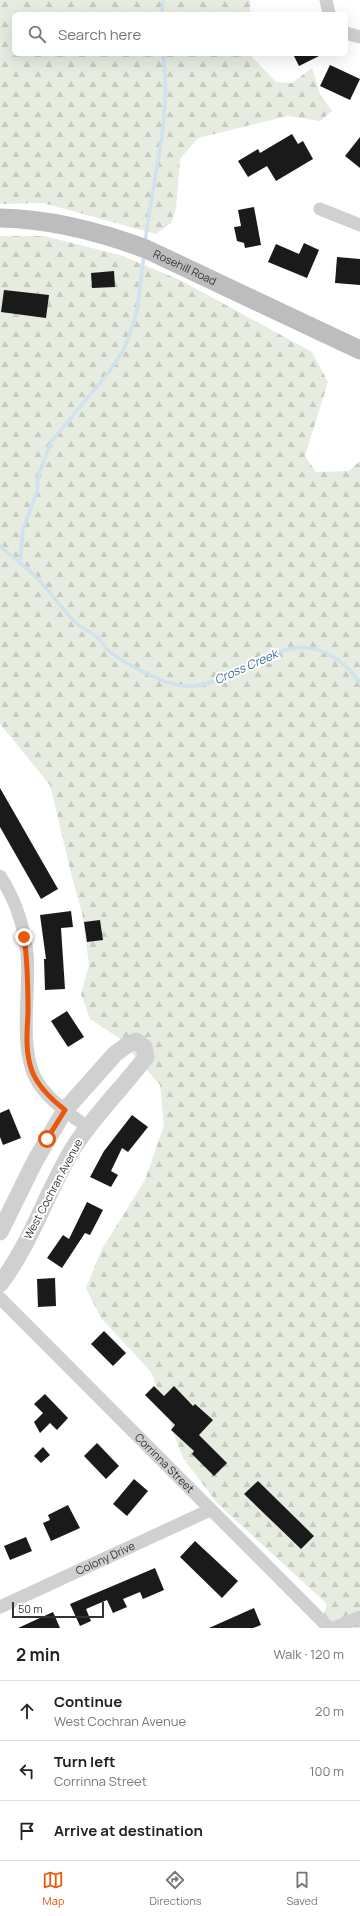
<!DOCTYPE html>
<html lang="en">
<head>
<meta charset="utf-8">
<style>
  :root { --surface:#fff; --page:#f6f6f6; --text:#222; --muted:#767676; --line:#e0e0e0; --accent:#ea580c }
  body { margin:0; font-family:Manrope,sans-serif; background:var(--page); color:var(--text) }
  .scale { position:absolute; left:12px; bottom:10px; width:92px; box-sizing:border-box; padding-left:4px; border:2px solid #333; border-top:0; font-size:11px; line-height:14px; white-space:nowrap; color:#333; -webkit-text-stroke:3px #fff; paint-order:stroke }
  .stop { position:absolute; width:12px; height:12px; margin:-9px; border:3px solid #ea580c; border-radius:50%; background:#fff }
  .stop.end { background:#ea580c; border-color:#fff; box-shadow:0 1px 4px #0008 }
  .list { margin:0; padding:0; list-style:none }
  h2 { display:flex; justify-content:space-between; align-items:center; height:52px; margin:0; padding:0 16px; font-size:17px }
  h2 small { font-size:13px; font-weight:400; color:var(--muted) }
  .list li { display:grid; grid-template-columns:26px 1fr auto; gap:12px; align-items:center; box-sizing:border-box; height:60px; padding:0 16px; border-top:1px solid var(--line) }
  .list b { display:block; font-size:15px; white-space:nowrap }
  .list p { margin:0; font-size:13px; white-space:nowrap; color:var(--muted) }
  .list em { font-size:13px; font-style:normal; color:var(--muted) }
  .icon { flex:none; width:22px; height:22px; fill:none; stroke:currentColor; stroke-width:2; stroke-linecap:round; stroke-linejoin:round }
  .map { position:relative; flex:none; width:360px; height:1628px; overflow:hidden }
  .search { position:absolute; background:var(--surface); box-shadow:0 4px 16px #0002; left:12px; right:12px; top:12px; height:44px; display:flex; align-items:center; gap:10px; box-sizing:border-box; padding:0 14px; border-radius:6px; color:var(--muted); font-size:15px }
  .sheet { height:232px; background:var(--surface) }
  nav { display:flex; justify-content:space-around; align-items:center; box-sizing:border-box; height:56px; border-top:1px solid var(--line); background:var(--surface); font-size:11px; color:var(--muted) }
  nav a { display:grid; justify-items:center; gap:2px }
  nav .on { color:var(--accent) }
  .map>svg:first-child { display:block }
</style>
</head>
<body>
<div class="map">
<svg width="360" height="1628" viewBox="0 0 360 1628">
  <defs>
    <pattern id="forest-firs" width="22" height="20" patternUnits="userSpaceOnUse"><rect width="22" height="20" fill="#e6ecdf"/><path d="M5 1l3.5 6h-7zM16 11l3.5 6h-7z" fill="#c6cbc0"/></pattern>
  </defs>
  <rect width="100%" height="100%" fill="#fff"/>
  <g fill="url(#forest-firs)">
    <path d="M 0,0 L 250,0 L 250,14 L 14,14 L 14,54 L 250,54 L 251,56 L 276,82 L 292,83 L 312,68 L 320,94 L 332,111 L 320,121 L 288,116 L 198,138 L 180,159 L 176,209 L 171,223 L 156,234 L 43,203 L 0,204 Z"/>
    <path d="M 0,236 L 44,236 L 120,255 L 180,280 L 312,352 L 328,382 L 305,456 L 316,472 L 349,471 L 360,461 L 360,1628 L 320,1628 L 327,1604 L 218,1504 L 183,1458 L 151,1372 L 101,1318 L 86,1288 L 102,1249 L 145,1180 L 164,1125 L 160,1085 L 119,1038 L 90,1019 L 81,994 L 89,965 L 82,912 L 73,881 L 50,785 L 0,724 Z"/>
  </g>
  <g fill="none" stroke-linecap="round" stroke-linejoin="round">
    <g stroke="#cfe2ee" stroke-width="3.5">
      <path d="M 162,14 L 163,0"/>
      <path d="M 145,243 C 152,180 172,119 163,54"/>
      <path d="M 0,546 C 11,556 24,565 35,576 C 49,590 60,607 75,622 C 81,628 90,631 97,637 C 102,641 104,647 109,651 C 126,664 164,685 185,686 C 238,689 284,622 335,658 C 344,664 355,674 360,684"/>
      <path d="M 20,564 L 23,529 L 37,492 L 38,476 L 51,442 L 109,372 L 123,351 L 129,337 L 137,310 L 144,255"/>
    </g>
  </g>
  <g fill="#1a1a1a">
    <path d="M 293,54 L 323,54 L 299,66 Z"/>
    <path d="M 330,65 L 360,79 L 350,100 L 320,86 Z"/>
    <path d="M 292,134 L 298,144 L 303,141 L 313,159 L 276,181 L 267,166 L 248,177 L 238,161 L 258,149 L 260,153 Z"/>
    <path d="M 360,137 L 360,168 L 345,156 Z"/>
    <path d="M 254,207 L 261,245 L 245,248 L 244,243 L 237,241 L 234,227 L 241,226 L 238,210 Z"/>
    <path d="M 304,243 L 319,250 L 307,278 L 268,262 L 276,244 L 299,254 Z"/>
    <path d="M 337,257 L 360,259 L 360,285 L 335,283 Z"/>
    <path d="M 114,271 L 115,287 L 92,288 L 91,273 Z"/>
    <path d="M 4,290 L 49,295 L 46,318 L 1,312 Z"/>
    <path d="M 0,788 L 58,889 L 41,899 L 0,827 Z"/>
    <path d="M 71,911 L 73,927 L 61,928 L 65,989 L 45,990 L 44,959 L 46,959 L 40,915 Z"/>
    <path d="M 100,920 L 103,940 L 87,942 L 84,922 Z"/>
    <path d="M 67,1011 L 84,1037 L 68,1047 L 51,1021 Z"/>
    <path d="M 9,1109 L 21,1138 L 3,1145 L 0,1137 L 0,1113 Z"/>
    <path d="M 132,1115 L 148,1127 L 128,1152 L 122,1148 L 111,1171 L 118,1175 L 111,1187 L 90,1177 L 104,1151 Z"/>
    <path d="M 87,1202 L 103,1210 L 90,1235 L 85,1233 L 62,1268 L 47,1258 L 63,1235 L 69,1239 Z"/>
    <path d="M 55,1278 L 56,1306 L 38,1307 L 37,1279 Z"/>
    <path d="M 104,1331 L 126,1353 L 113,1366 L 91,1344 Z"/>
    <path d="M 154,1386 L 164,1396 L 174,1386 L 193,1406 L 195,1404 L 213,1420 L 199,1435 L 227,1463 L 214,1476 L 192,1454 L 194,1451 L 171,1430 L 175,1425 L 145,1395 Z"/>
    <path d="M 45,1394 L 68,1418 L 57,1430 L 50,1423 L 40,1433 L 34,1422 L 43,1413 L 34,1404 Z"/>
    <path d="M 97,1443 L 119,1466 L 106,1479 L 84,1456 Z"/>
    <path d="M 43,1447 L 50,1455 L 41,1463 L 34,1456 Z"/>
    <path d="M 134,1479 L 148,1491 L 127,1516 L 113,1504 Z"/>
    <path d="M 258,1481 L 314,1536 L 301,1549 L 244,1494 Z"/>
    <path d="M 68,1505 L 80,1528 L 51,1541 L 43,1523 L 50,1520 L 48,1515 Z"/>
    <path d="M 26,1537 L 32,1551 L 10,1560 L 4,1546 Z"/>
    <path d="M 195,1541 L 238,1581 L 222,1598 L 180,1557 Z"/>
    <path d="M 155,1568 L 164,1590 L 143,1599 L 140,1592 L 123,1599 L 127,1607 L 113,1613 L 107,1600 L 86,1609 L 91,1621 L 80,1626 L 70,1604 Z"/>
    <path d="M 254,1608 L 261,1625 L 253,1628 L 209,1628 Z"/>
    <path d="M 53,1612 L 60,1628 L 18,1628 Z"/>
  </g>
  <g fill="none" stroke-linecap="round" stroke-linejoin="round">
    <g stroke="#d0d0d0" stroke-width="13">
      <path d="M 326,0 L 329,14"/>
      <path d="M 346,33 L 360,37"/>
      <path d="M 320,209 L 360,225"/>
      <path d="M 0,876 C 15,899 24,926 27,953 C 31,992 16,1055 41,1087 C 53,1103 71,1115 87,1127"/>
      <path id="s1" d="M 0,1298 L 329,1628"/>
      <path id="s2" d="M 0,1607 L 210,1510"/>
      <path d="M 334,1628 L 360,1617"/>
    </g>
    <path stroke="#d0d0d0" stroke-width="17" d="M 0,1232 L 35,1161 L 65,1110 L 115,1054 L 127,1045 L 136,1041 L 144,1047 L 146,1057 C 122,1089 93,1116 72,1150 C 46,1194 31,1243 0,1284"/>
    <path stroke="#bdbdbd" stroke-width="19" id="s3" d="M 0,218 C 51,219 98,231 146,249 L 360,350"/>
  </g>
  <g fill="none" stroke-linecap="round" stroke-linejoin="round">
    <path stroke="#ea580c" stroke-width="5" d="M 24,937 C 28,962 28,988 28,1013 C 27,1033 25,1052 32,1071 C 38,1087 51,1099 65,1110 L 47,1139"/>
  </g>
  <g text-anchor="middle" stroke-width="4" stroke-linejoin="round" paint-order="stroke">
    <g font-size="11" fill="#333" stroke="#fff">
      <text dy="4" stroke="none"><textPath href="#s3" startOffset="193">Rosehill Road</textPath></text>
      <text transform="translate(53 1189) rotate(-62)" y="4">West Cochran Avenue</text>
      <text dy="4" stroke="none"><textPath href="#s1" startOffset="233">Corrinna Street</textPath></text>
      <text dy="4" stroke="none"><textPath href="#s2" startOffset="116">Colony Drive</textPath></text>
    </g>
    <g font-size="12" font-style="italic" fill="#3f7597" stroke="#fff">
      <text transform="translate(246 667) rotate(-24)" y="4">Cross Creek</text>
    </g>
  </g>
</svg>
<div class="scale">50 m</div>
<div class="stop" style="left:47px;top:1139px"></div>
<div class="stop end" style="left:24px;top:937px"></div>
<div class="search"><svg class="icon" aria-label="search" viewBox="0 0 24 24"><circle cx="10" cy="10" r="6"/><path d="M15 15l6 6"/></svg>Search here</div>
</div>
<section class="sheet">
<h2>2 min<small>Walk · 120 m</small></h2>
<ul class="list">
<li><svg class="icon" aria-label="ahead" viewBox="0 0 24 24"><path d="M12 20V5M6 11l6-6 6 6"/></svg><div><b>Continue</b><p>West Cochran Avenue</p></div><em>20 m</em></li>
<li><svg class="icon" aria-label="left" viewBox="0 0 24 24"><path d="M17 20v-9H6M10 6l-5 5 5 5"/></svg><div><b>Turn left</b><p>Corrinna Street</p></div><em>100 m</em></li>
<li><svg class="icon" aria-label="arrive" viewBox="0 0 24 24"><path d="M6 21V4h12l-3 4 3 4H6"/></svg><div><b>Arrive at destination</b></div></li>
</ul>
</section>
<nav>
<a class="on"><svg class="icon" aria-label="map" viewBox="0 0 24 24"><path d="M3 6l6-2 6 2 6-2v14l-6 2-6-2-6 2zM9 4v14M15 6v14"/></svg>Map</a>
<a><svg class="icon" aria-label="directions" viewBox="0 0 24 24"><path d="M12 3l9 9-9 9-9-9zM9 14v-3h6M13 9l2 2-2 2"/></svg>Directions</a>
<a><svg class="icon" aria-label="saved" viewBox="0 0 24 24"><path d="M7 4h10v16l-5-4-5 4z"/></svg>Saved</a>
</nav>
</body>
</html>
